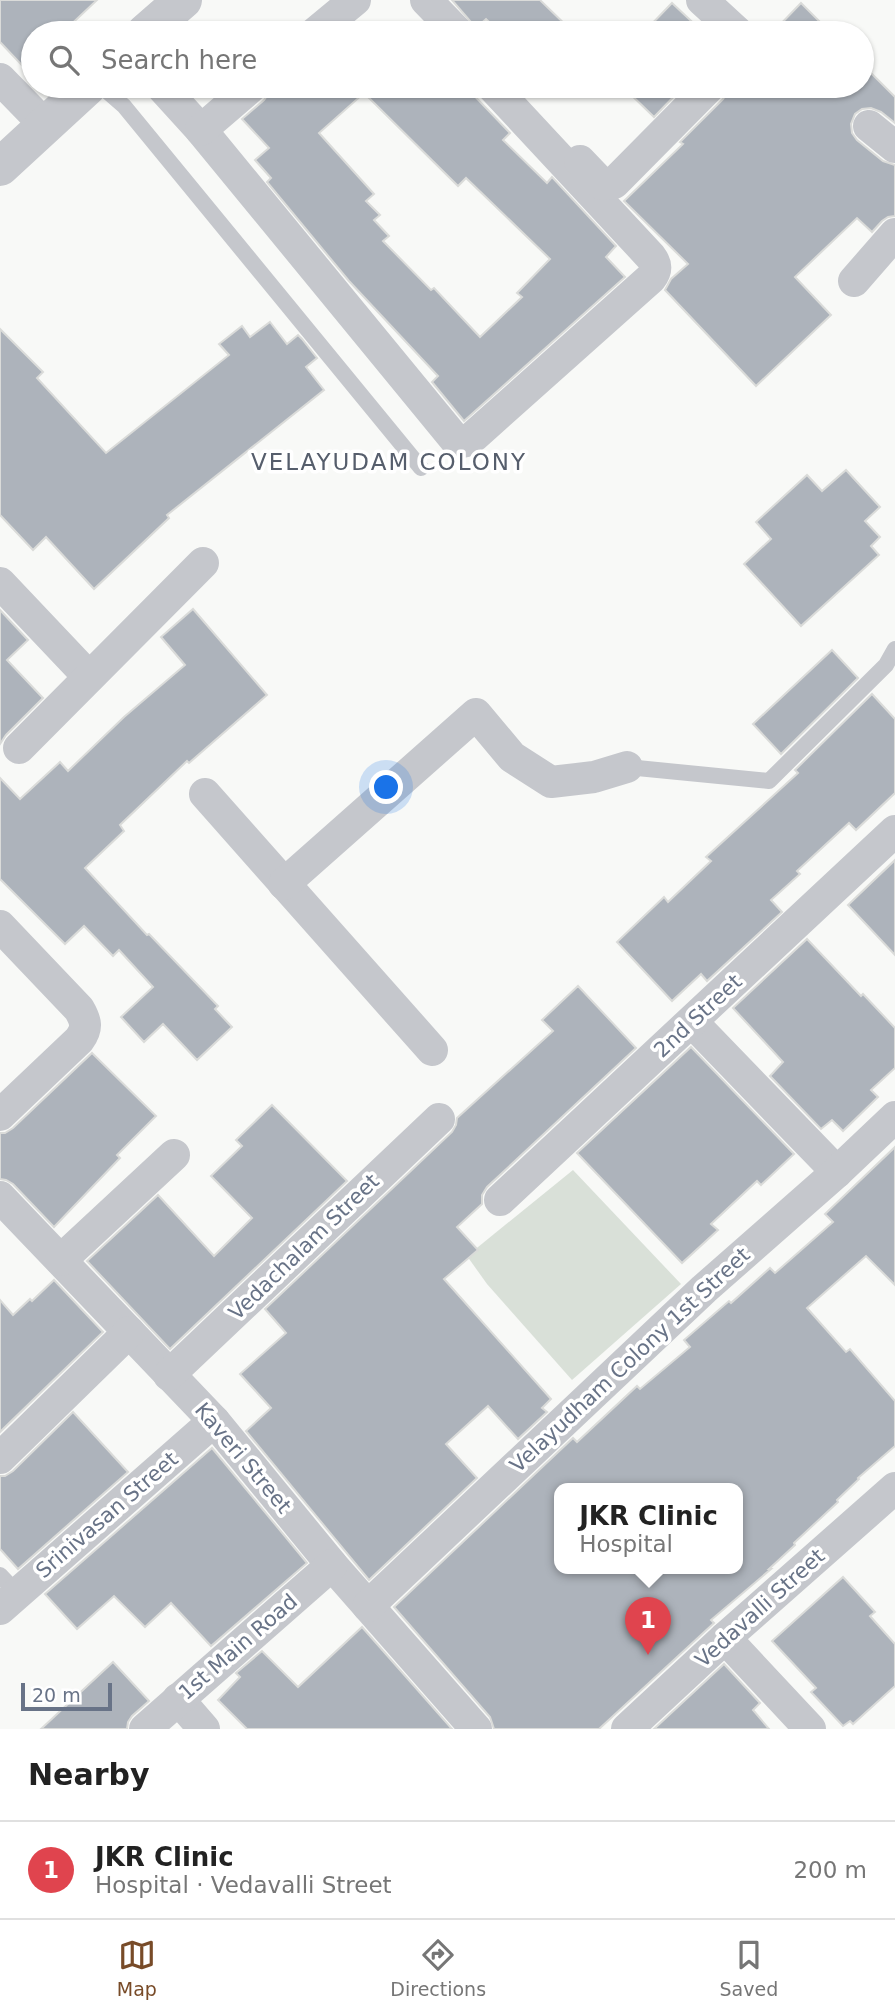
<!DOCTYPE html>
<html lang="en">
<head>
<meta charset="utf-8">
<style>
  :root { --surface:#fff; --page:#f2f2f2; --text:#222; --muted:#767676; --line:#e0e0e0; --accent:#784b28 }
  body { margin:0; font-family:"DejaVu Sans",sans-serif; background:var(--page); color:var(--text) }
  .scale { position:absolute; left:21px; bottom:18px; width:91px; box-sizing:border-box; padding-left:7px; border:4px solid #687387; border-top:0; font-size:19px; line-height:24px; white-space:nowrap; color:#687387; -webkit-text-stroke:5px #fff; paint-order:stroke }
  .you { position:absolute; left:387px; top:788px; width:24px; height:24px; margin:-18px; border:5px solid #fff; border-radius:50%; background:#1a73e8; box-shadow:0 0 0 10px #1a73e833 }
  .badge { display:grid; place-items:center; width:46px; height:46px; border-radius:50%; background:var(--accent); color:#fff; font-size:23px; font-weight:700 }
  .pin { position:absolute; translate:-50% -58px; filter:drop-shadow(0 2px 4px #0008) }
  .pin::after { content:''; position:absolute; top:37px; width:24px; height:21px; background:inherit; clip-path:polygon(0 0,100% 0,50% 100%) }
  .popup { position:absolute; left:554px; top:1483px; width:189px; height:91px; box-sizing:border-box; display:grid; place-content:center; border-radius:14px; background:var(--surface); filter:drop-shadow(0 2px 5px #0005); font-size:23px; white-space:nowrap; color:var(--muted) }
  .popup b { font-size:26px; color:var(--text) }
  .popup::after { content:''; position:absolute; left:50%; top:100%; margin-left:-14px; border:14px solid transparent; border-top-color:var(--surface) }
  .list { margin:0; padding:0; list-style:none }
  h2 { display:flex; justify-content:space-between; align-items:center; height:91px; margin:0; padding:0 28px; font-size:30px }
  h2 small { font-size:23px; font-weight:400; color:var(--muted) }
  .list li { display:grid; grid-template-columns:46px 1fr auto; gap:21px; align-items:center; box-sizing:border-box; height:98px; padding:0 28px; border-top:2px solid var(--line) }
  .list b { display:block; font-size:26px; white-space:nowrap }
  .list p { margin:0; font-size:23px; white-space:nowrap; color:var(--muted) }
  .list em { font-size:23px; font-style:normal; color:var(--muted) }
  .icon { flex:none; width:38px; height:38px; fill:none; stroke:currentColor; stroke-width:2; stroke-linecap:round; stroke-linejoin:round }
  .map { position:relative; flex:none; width:895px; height:1729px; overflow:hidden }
  .search { position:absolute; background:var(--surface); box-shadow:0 2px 5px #0004; left:21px; right:21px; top:21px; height:77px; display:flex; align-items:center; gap:18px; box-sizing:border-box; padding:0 24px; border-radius:38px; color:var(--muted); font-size:26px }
  .sheet { height:189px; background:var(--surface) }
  nav { display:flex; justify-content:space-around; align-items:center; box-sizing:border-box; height:98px; border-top:2px solid var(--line); background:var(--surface); font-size:19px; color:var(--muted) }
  nav a { display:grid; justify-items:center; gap:4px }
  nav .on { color:var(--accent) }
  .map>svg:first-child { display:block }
</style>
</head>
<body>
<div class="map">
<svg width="895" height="1729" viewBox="0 0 895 1729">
  <rect width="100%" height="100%" fill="#f8f9f7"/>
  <path fill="#d9e0d8" d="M 573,1170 L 681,1284 L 572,1380 L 487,1284 L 467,1256 Z"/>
  <g fill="#adb3bb" stroke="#dadbd9" stroke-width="2" fill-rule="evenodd">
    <path d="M 0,0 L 97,0 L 62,33 L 33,33 L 33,77 L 0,42 Z"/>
    <path d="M 452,0 L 540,0 L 574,33 L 501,33 L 486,19 L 476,28 Z"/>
    <path d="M 672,3 L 704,33 L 643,33 Z"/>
    <path d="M 801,3 L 831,33 L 772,33 Z"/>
    <path d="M 862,64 L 895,97 L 895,123 L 881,112 L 871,108 L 862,109 L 855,114 L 851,124 L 852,133 L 857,140 L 883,161 L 895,165 L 895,216 L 888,217 L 882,221 L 872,232 L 857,218 L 795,277 L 831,315 L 756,386 L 665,290 L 671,279 L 688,264 L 624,201 L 683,144 L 680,142 L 723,99 L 728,91 L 728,86 L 862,86 Z"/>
    <path d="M 274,86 L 465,86 L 510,133 L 503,140 L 547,183 L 552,177 L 616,246 L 606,257 L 625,277 L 464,421 L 432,382 L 438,376 L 349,281 L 267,182 L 271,178 L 255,160 L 269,148 L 242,119 L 264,100 ZM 364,93 L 458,186 L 466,178 L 550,259 L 517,293 L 522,297 L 480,337 L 434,288 L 431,290 L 383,241 L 389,236 L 374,220 L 380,215 L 366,201 L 374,194 L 319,133 Z"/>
    <path d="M 622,86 L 684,86 L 654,117 Z"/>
    <path d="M 270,322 L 287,344 L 298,335 L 302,339 L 317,358 L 306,367 L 324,390 L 167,515 L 169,518 L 94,589 L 46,537 L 33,550 L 0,515 L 0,329 L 43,372 L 37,378 L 106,453 L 229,355 L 219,344 L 242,326 L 250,337 Z"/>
    <path d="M 846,470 L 880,507 L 865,521 L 880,537 L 871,546 L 879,555 L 801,626 L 744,564 L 771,539 L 756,522 L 807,475 L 822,491 Z"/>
    <path d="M 193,609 L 267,695 L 189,763 L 187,761 L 120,825 L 124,831 L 85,868 L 147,935 L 149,934 L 218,1006 L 215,1009 L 232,1027 L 197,1060 L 163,1024 L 144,1042 L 121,1017 L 153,987 L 119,950 L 113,956 L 84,926 L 65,944 L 0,879 L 0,778 L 20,799 L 60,762 L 68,771 L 124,717 L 185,665 L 161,637 Z"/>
    <path d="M 0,610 L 28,640 L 7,660 L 43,698 L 6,735 L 0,744 Z"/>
    <path d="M 832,650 L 858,678 L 781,754 L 753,724 Z"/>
    <path d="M 872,694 L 895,719 L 895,793 L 856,830 L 849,823 L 797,871 L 800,874 L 771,900 L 782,912 L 707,981 L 701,974 L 672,1001 L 617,942 L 664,897 L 668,902 L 711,861 L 706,857 L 798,773 L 795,770 Z"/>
    <path d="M 895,860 L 895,955 L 848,905 Z"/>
    <path d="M 807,939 L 861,996 L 863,994 L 895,1028 L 895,1068 L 871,1090 L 878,1097 L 843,1131 L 832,1120 L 821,1129 L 770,1076 L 783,1062 L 733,1008 Z"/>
    <path d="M 578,986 L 636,1048 L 487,1187 L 482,1195 L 482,1204 L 457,1227 L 478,1250 L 444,1279 L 551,1399 L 542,1408 L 547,1412 L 518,1439 L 488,1406 L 446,1444 L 477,1478 L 369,1580 L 246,1431 L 271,1408 L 240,1374 L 286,1333 L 265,1309 L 452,1132 L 456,1125 L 457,1118 L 553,1031 L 542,1020 Z"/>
    <path d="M 691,1047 L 794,1154 L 761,1185 L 757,1181 L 711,1224 L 718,1230 L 682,1263 L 577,1153 Z"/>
    <path d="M 92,1053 L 156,1116 L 117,1155 L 120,1158 L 54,1227 L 13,1184 L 6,1180 L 0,1179 L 0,1133 L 5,1133 L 13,1128 Z"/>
    <path d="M 272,1105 L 347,1181 L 170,1349 L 87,1261 L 158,1195 L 214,1256 L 252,1218 L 211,1176 L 242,1146 L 236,1140 Z"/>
    <path d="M 895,1147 L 895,1285 L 866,1256 L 807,1308 L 846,1352 L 850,1349 L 895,1401 L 895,1446 L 858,1478 L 859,1479 L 837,1500 L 838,1502 L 794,1543 L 795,1545 L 769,1569 L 771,1569 L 711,1620 L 714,1623 L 599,1729 L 494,1729 L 490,1717 L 394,1607 L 573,1438 L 577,1442 L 637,1386 L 640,1389 L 690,1347 L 684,1340 L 729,1301 L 731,1303 L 770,1268 L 775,1273 L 833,1222 L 825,1214 ZM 559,1489 L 737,1489 L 737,1569 L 559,1569 Z"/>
    <path d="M 54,1280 L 103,1332 L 0,1432 L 0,1300 L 13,1315 L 30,1299 L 32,1301 Z"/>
    <path d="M 73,1412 L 128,1472 L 18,1569 L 0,1549 L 0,1476 L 5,1476 L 13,1471 Z"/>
    <path d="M 212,1448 L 307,1563 L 211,1646 L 171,1603 L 145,1627 L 114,1596 L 77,1629 L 45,1594 Z"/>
    <path d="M 843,1577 L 875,1612 L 870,1616 L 895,1644 L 895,1686 L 853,1724 L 850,1721 L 843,1726 L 811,1692 L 816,1688 L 772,1641 Z"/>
    <path d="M 362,1627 L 452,1729 L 247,1729 L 218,1700 L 240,1677 L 236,1673 L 262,1651 L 298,1687 Z"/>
    <path d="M 113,1662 L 149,1701 L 132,1716 L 128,1722 L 127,1729 L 41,1729 Z"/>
    <path d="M 724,1664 L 760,1703 L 753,1710 L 769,1729 L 654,1729 Z"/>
  </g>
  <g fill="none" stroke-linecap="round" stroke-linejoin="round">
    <g stroke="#c5c7cc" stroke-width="16">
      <path d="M 101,86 L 124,106 L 421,468"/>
      <path d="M 627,767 L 769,781 L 886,665 L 895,649"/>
      <path d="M 0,1575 L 17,1593"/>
    </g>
    <g stroke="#c5c7cc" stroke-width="32">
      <path d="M 426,0 L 458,33"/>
      <path d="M 702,0 L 738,33"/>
      <path d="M 315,33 L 355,0"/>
      <path d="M 0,79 L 46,126"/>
      <path d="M 161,86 L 201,130 L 458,443 L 467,441 L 474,436 L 651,278 C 657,270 657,265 651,257 L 492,86"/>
      <path d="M 869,126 L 895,147"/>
      <path d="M 201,130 L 252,86"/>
      <path d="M 580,161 L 602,184 L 614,183 L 710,86"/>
      <path d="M 854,281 L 895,234"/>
      <path d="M 0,583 L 89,677"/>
      <path d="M 19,748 L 203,563"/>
      <path d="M 205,794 L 432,1050"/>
      <path d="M 284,884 L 476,714 L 512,757 L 551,782 L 594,777 L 627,767"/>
      <path d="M 0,926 L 79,1009 C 86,1021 88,1028 79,1040 L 0,1115"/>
      <path d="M 692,1022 L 837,1172"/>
      <path d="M 0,1197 L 214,1421 L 332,1565 L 476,1729"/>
      <path d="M 500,1200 L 895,831"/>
      <path d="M 61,1260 L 174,1155"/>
      <path d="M 169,1375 L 439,1119"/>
      <path d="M 0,1458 L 129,1332"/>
      <path d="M 368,1606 L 704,1289 L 837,1172 L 895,1117"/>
      <path d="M 0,1609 L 214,1421"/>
      <path d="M 725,1638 L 810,1729"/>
      <path d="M 178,1699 L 204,1729"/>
      <path d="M 145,1729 L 332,1565"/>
      <path d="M 627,1729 L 725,1638 L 895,1488"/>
    </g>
    <g stroke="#c5c7cc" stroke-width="38">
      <path d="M 145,33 L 183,0"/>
      <path d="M 0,167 L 88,86"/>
    </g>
  </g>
  <g text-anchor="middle" stroke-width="7" stroke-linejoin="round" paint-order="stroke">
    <g font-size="21" fill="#687387" stroke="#fff">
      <text transform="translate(698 1016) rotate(-43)" y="7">2nd Street</text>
      <text transform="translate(304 1247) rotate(-44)" y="7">Vedachalam Street</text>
      <text transform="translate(630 1360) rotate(-43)" y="7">Velayudham Colony 1st Street</text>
      <text transform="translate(243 1458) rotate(50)" y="7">Kaveri Street</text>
      <text transform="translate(107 1515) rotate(-41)" y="7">Srinivasan Street</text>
      <text transform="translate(760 1608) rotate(-42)" y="7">Vedavalli Street</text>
      <text transform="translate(238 1647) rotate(-41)" y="7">1st Main Road</text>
    </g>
    <g font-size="23" letter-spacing="2" fill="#565e6c" stroke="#fff">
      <text x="389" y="470">VELAYUDAM COLONY</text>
    </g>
  </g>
</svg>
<div class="scale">20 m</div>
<div class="you"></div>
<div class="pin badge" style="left:648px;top:1655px;background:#e0444e">1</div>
<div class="popup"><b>JKR Clinic</b>Hospital</div>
<div class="search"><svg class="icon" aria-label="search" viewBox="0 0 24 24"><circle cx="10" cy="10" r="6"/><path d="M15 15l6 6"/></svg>Search here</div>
</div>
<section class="sheet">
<h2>Nearby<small></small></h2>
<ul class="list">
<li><span class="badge" style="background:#e0444e">1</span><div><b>JKR Clinic</b><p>Hospital · Vedavalli Street</p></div><em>200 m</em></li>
</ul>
</section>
<nav>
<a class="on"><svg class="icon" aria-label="map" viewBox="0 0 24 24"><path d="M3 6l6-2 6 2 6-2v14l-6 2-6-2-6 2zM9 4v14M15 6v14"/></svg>Map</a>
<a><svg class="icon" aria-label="directions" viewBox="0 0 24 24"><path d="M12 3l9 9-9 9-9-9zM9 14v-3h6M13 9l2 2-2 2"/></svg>Directions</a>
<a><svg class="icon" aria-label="saved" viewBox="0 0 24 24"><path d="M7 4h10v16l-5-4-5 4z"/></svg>Saved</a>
</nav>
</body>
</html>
